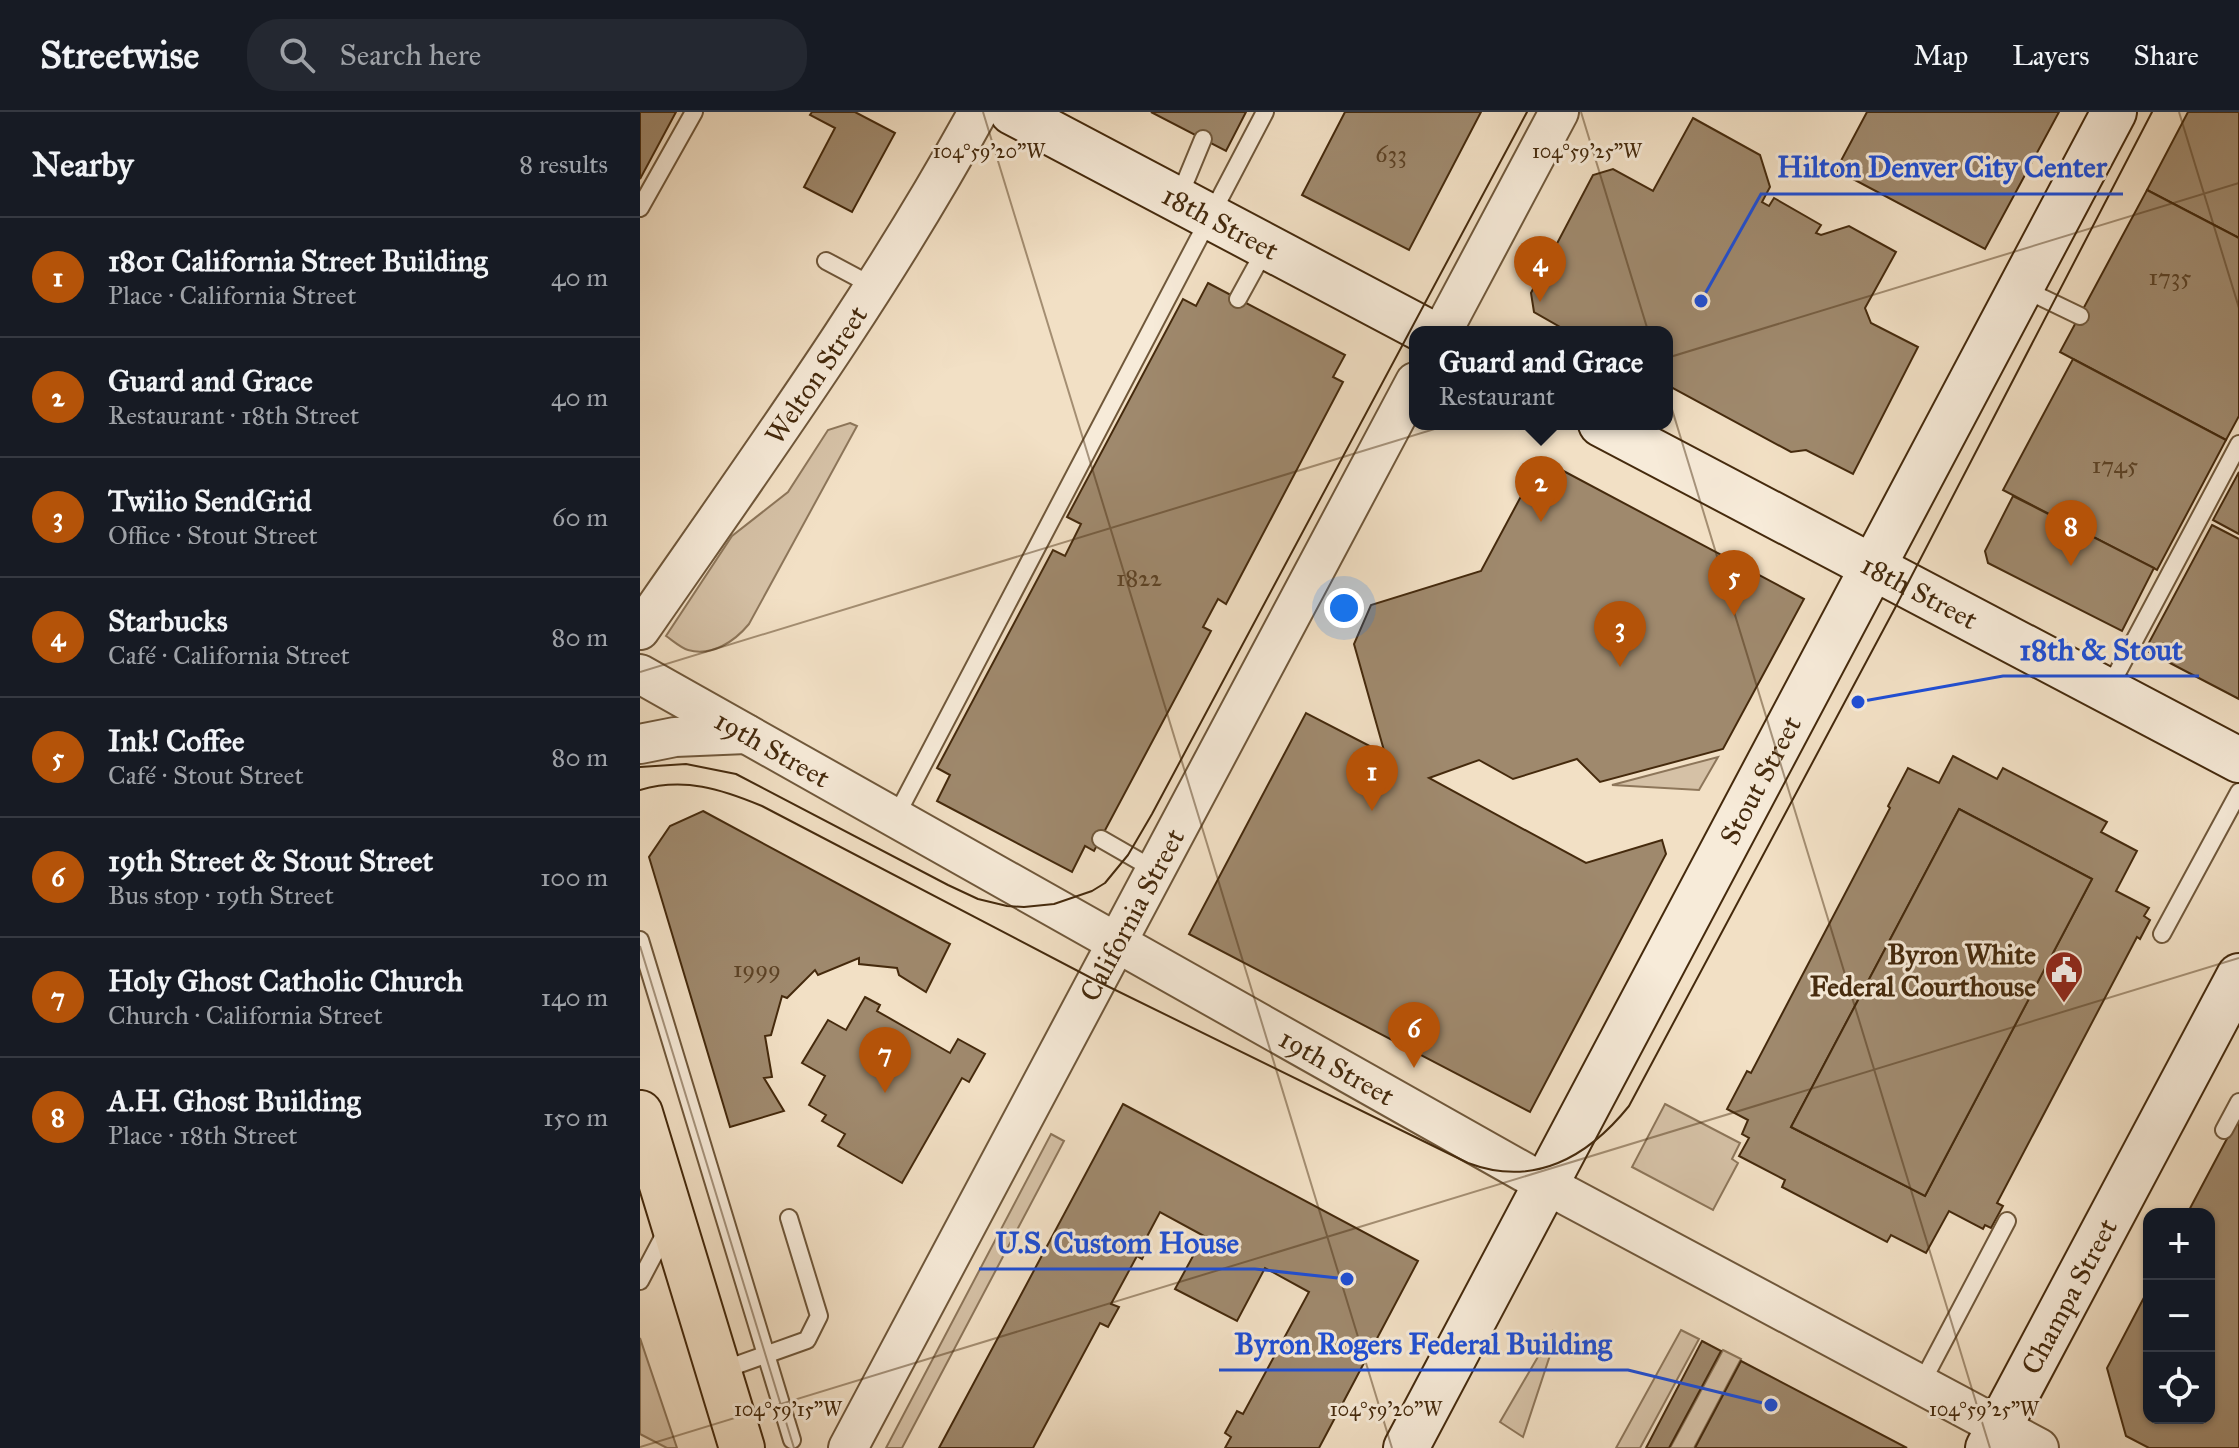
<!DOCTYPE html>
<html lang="en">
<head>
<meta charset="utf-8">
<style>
  :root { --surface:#171b24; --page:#242831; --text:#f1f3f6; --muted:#9ea1a6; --line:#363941; --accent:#b45309 }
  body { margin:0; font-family:"IM FELL Great Primer",serif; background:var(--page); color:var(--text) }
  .controls { position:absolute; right:24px; bottom:24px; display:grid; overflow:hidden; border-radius:16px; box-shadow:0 2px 6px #0004 }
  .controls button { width:72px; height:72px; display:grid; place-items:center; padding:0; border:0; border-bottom:2px solid var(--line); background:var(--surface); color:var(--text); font:40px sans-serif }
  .you { position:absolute; left:704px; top:496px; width:28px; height:28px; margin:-20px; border:6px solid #fff; border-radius:50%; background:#1a73e8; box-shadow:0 0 0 12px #1a73e833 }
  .badge { display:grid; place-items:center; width:52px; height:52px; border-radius:50%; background:var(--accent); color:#fff; font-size:26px; font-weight:700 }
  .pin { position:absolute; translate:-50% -66px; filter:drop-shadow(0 2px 4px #0008) }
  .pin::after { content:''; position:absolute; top:42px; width:28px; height:24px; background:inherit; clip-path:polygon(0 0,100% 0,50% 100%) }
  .popup { position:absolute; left:769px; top:214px; width:264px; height:104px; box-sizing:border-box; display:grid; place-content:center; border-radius:16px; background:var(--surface); filter:drop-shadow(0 2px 6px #0005); font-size:26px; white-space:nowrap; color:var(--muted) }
  .popup b { font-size:30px; color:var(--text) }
  .popup::after { content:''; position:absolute; left:50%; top:100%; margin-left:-16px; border:16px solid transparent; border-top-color:var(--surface) }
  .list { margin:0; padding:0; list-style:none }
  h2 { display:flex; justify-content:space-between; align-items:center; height:104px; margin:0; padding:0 32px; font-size:34px }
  h2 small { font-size:26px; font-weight:400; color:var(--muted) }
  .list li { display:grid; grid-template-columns:52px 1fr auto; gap:24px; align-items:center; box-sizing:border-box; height:120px; padding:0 32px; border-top:2px solid var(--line) }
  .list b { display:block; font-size:30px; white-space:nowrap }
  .list p { margin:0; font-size:26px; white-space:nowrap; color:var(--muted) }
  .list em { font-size:26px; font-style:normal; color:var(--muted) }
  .icon { flex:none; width:44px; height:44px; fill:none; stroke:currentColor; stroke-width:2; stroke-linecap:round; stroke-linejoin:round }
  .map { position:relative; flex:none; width:1599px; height:1336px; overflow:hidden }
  header { display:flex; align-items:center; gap:48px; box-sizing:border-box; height:112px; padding:0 40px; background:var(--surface); border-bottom:2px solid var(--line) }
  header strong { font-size:38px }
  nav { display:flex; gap:44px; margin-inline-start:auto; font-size:28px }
  .search { width:560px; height:72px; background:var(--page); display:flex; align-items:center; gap:20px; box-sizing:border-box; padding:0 28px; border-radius:32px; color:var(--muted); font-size:30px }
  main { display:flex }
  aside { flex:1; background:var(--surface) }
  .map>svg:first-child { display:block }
</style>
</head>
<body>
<header>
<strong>Streetwise</strong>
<div class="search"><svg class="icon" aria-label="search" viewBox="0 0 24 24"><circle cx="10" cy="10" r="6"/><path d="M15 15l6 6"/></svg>Search here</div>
<nav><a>Map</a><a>Layers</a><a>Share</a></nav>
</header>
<main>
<aside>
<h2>Nearby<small>8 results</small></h2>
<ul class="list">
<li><span class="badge">1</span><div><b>1801 California Street Building</b><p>Place · California Street</p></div><em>40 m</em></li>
<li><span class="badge">2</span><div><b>Guard and Grace</b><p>Restaurant · 18th Street</p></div><em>40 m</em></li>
<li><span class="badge">3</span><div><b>Twilio SendGrid</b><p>Office · Stout Street</p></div><em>60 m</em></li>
<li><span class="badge">4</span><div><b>Starbucks</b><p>Café · California Street</p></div><em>80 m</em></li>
<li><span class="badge">5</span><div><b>Ink! Coffee</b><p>Café · Stout Street</p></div><em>80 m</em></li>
<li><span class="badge">6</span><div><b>19th Street &amp; Stout Street</b><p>Bus stop · 19th Street</p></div><em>100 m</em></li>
<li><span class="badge">7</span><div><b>Holy Ghost Catholic Church</b><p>Church · California Street</p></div><em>140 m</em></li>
<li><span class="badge">8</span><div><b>A.H. Ghost Building</b><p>Place · 18th Street</p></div><em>150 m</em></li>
</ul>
</aside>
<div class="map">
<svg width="1599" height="1336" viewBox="0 0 1599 1336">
  <rect width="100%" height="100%" fill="#f2e0c5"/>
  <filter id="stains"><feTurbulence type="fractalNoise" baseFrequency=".0025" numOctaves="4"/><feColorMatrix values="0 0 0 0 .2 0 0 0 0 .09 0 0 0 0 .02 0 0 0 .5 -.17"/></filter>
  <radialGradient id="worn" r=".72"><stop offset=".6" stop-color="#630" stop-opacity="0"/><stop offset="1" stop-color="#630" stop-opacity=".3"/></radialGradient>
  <g fill="#d5c1a6" stroke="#8d765a" stroke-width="2">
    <path d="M 210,311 L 217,314 L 109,512 C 95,529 72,545 48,538 C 41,536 32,528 26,524 L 92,424 L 148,380 L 188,318 Z"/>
    <path d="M 1078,645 L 1059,678 L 972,673 Z"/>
    <path d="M 1025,992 L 1100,1031 L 1092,1047 L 1098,1051 L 1073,1098 L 992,1055 Z"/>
    <path d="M 411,1022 L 424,1029 L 262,1336 L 246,1336 Z"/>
    <path d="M 1041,1218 L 1059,1227 L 1000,1336 L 976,1336 Z"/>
    <path d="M 913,1219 L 917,1222 L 883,1325 L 860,1310 Z"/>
    <path d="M 0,1226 L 37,1336 L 27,1336 L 0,1322 Z"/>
    <path d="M 1083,1238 L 1101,1247 L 1054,1336 L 1030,1336 Z"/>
  </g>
  <g fill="#9f896d" stroke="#452a0d" stroke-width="2" fill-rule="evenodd">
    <path d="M 0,0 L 36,0 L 0,67 Z"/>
    <path d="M 172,0 L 215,0 L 255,21 L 212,100 L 164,75 L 195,16 L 170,3 Z"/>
    <path d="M 511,0 L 606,0 L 586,39 Z"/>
    <path d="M 705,0 L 841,0 L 769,138 L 662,83 Z"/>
    <path d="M 1227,0 L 1419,0 L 1345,137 L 1196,58 Z"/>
    <path d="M 1548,0 L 1599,0 L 1599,126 L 1507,78 Z"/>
    <path d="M 1053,6 L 1120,43 L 1130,75 L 1122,90 L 1129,94 L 1134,86 L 1181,113 L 1176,121 L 1181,123 L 1209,114 L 1256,140 L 1225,196 L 1231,211 L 1278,235 L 1213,362 L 1166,338 L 1151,340 L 1027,273 L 1027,220 L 929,220 L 894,200 L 891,181 L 953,63 L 973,57 L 1013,79 Z"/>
    <path d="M 1507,78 L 1599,126 L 1599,304 L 1586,328 L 1420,240 Z"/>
    <path d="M 568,171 L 705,243 L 693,265 L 703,270 L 586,492 L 578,487 L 563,515 L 571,519 L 454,739 L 445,734 L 432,760 L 297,689 L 310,663 L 297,656 L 413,438 L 425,444 L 441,412 L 427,405 L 543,187 L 556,194 Z"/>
    <path d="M 1433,247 L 1586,328 L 1517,458 L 1363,378 Z"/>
    <path d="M 901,347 L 1164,487 L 1083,637 L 960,670 L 937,647 L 873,667 L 839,648 L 789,666 L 946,751 L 1022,728 L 1026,742 L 890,1000 L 549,822 L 666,601 L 745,642 L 714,532 L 731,493 L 841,459 Z"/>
    <path d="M 1599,360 L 1599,422 L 1573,408 Z"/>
    <path d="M 1373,384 L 1514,456 L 1482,519 L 1348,451 L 1345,439 Z"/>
    <path d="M 1572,413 L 1599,427 L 1599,587 L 1505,538 Z"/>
    <path d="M 1313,644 L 1357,667 L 1363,656 L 1467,710 L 1461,720 L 1497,739 L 1476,779 L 1509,796 L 1504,804 L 1510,808 L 1500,827 L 1497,825 L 1357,1091 L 1363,1094 L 1351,1116 L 1345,1113 L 1343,1117 L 1309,1099 L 1286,1141 L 1251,1123 L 1247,1130 L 1142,1075 L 1145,1068 L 1099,1044 L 1109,1026 L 1102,1022 L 1108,1008 L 1087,997 L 1107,959 L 1111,961 L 1250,696 L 1248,694 L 1268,656 L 1299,671 ZM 1319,697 L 1452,767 L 1285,1084 L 1151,1015 Z"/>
    <path d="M 1319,697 L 1452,767 L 1285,1084 L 1151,1015 Z"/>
    <path d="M 63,699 L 310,832 L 286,880 L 259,863 L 257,856 L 219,852 L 219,846 L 178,863 L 175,858 L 147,886 L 142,884 L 131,923 L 125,924 L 132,965 L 124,966 L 144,999 L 90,1015 L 9,745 L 30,714 Z"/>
    <path d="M 225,885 L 240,893 L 237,899 L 310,941 L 318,927 L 345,942 L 329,970 L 322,966 L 262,1071 L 198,1034 L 205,1022 L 182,1009 L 186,1003 L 169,993 L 185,964 L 162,951 L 188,908 L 206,918 Z"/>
    <path d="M 483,992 L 778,1149 L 679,1336 L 585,1336 L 591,1325 L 585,1321 L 597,1299 L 603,1302 L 669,1180 L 625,1156 L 597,1209 L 535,1177 L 564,1124 L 520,1100 L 502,1134 L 507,1137 L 502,1147 L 497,1144 L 471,1192 L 479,1195 L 468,1215 L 460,1211 L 393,1336 L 299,1336 Z"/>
    <path d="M 1599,1004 L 1599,1336 L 1509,1336 L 1486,1324 L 1467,1256 L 1509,1176 L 1509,1306 L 1569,1306 L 1569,1102 L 1547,1102 Z"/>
    <path d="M 1062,1229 L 1081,1239 L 1029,1336 L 1006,1336 Z"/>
    <path d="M 1101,1249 L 1267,1336 L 1055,1336 Z"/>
  </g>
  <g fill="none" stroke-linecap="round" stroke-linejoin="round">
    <g stroke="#70583b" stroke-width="20">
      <g id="service">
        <path d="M 539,85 L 563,27"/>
        <path d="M 0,96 L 54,0"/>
        <path d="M 186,149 L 233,174"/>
        <path d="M 1382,176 L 1440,204"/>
        <path d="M 598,187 L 626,136"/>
        <path d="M 1468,578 L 1599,332"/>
        <path d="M 255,706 L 625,0"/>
        <path d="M 461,727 L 515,758"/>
        <path d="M 1522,822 L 1599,680"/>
        <path d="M 0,828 L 152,1328"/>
        <path d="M 1584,1018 L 1599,990"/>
        <path d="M 0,1169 L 28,1116"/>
        <path d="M 80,1259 L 167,1228 L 179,1204 L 149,1106"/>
        <path d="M 1280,1274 L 1367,1109"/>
      </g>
    </g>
    <g stroke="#70583b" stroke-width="42">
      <g id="tertiary">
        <path d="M 802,220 L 919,0"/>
        <path id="s1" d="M 0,518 C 117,349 239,181 338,0"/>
        <path id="s2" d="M 0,562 L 905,1072 L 1399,1336"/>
        <path d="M 0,632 L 35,625 L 106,622"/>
        <path id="s3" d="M 208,1336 L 775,270"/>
      </g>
    </g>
    <g stroke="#452a0d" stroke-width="48">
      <g id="secondary">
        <path id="s4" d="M 372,0 L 788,220"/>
        <path id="s5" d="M 961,312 L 1599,648"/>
        <path id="s6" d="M 766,1336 L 1474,0"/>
        <path id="s7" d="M 1348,1336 L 1599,864"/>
      </g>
    </g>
    <g stroke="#452a0d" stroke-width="48">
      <path id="primary" d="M 0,1001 L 102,1336"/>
    </g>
    <use href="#service" stroke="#f7ebd9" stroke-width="16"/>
    <use href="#tertiary" stroke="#f7ebd9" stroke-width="38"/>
    <use href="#secondary" stroke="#f7ebd9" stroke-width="44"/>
    <use href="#primary" stroke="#f2e0c5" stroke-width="44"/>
    <g stroke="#452a0d" stroke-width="2">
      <path d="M 0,655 L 46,652 L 96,662 L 308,773 L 338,787 L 367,794 L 384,795 L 414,792 L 452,779 L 465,771 L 488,743 L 512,702 L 887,0"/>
      <path d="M 0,678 C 44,665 81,677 122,694 L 457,869 L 828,1051 C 894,1076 948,1045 989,994 L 1255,496 L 1512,0"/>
    </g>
  </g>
  <path fill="none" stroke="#452a0d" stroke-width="2" stroke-opacity="0.45" d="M 343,0 L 752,1336M 941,0 L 1350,1336M 1539,0 L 1599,196M 0,560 L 1599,71M 0,834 L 154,1336M 0,1335 L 1599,846"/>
  <defs>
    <g id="civic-pin" transform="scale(2)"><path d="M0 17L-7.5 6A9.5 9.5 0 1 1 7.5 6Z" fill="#8f2418" stroke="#f7ebd9"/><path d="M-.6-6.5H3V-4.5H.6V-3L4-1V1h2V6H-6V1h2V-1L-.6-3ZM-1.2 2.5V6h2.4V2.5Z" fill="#fff"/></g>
  </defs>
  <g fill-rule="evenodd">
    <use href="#civic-pin" x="1424" y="858"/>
  </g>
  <g text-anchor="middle" stroke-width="6" stroke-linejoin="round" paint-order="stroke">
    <g font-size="24" fill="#5c4225">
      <text x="751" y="50">633</text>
      <text x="1530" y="173">1735</text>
      <text x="1475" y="361">1745</text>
      <text x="499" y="474">1822</text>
      <text x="117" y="865">1999</text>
    </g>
    <g font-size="28" fill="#452a0d" stroke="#f7ebd9">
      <text dy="10" stroke="none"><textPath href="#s4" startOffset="236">18th Street</textPath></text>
      <text dy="10" stroke="none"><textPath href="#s1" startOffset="310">Welton Street</textPath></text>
      <text dy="10" stroke="none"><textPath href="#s5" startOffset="360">18th Street</textPath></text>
      <text dy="10" stroke="none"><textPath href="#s2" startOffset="152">19th Street</textPath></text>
      <text dy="10" stroke="none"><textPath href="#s6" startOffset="756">Stout Street</textPath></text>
      <text dy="10" stroke="none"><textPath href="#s3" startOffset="604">California Street</textPath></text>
      <text dy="10" stroke="none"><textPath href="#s2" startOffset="800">19th Street</textPath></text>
      <text dy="10" stroke="none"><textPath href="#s7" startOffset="172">Champa Street</textPath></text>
    </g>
    <g font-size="28" font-weight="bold" fill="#452a0d" stroke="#f7ebd9" text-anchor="end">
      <text x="1396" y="852">Byron White<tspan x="1396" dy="32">Federal Courthouse</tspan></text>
    </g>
  </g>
  <g font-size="20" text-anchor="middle" fill="#452a0d" stroke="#f7ebd9" stroke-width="6" stroke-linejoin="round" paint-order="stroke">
    <text x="349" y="46">104°59'20"W</text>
    <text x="947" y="46">104°59'25"W</text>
    <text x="148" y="1304">104°59'15"W</text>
    <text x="746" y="1304">104°59'20"W</text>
    <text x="1344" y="1304">104°59'25"W</text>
  </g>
  <path fill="none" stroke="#1d4ed8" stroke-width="3" d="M1061 189L1121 82H1483M1218 590L1363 564H1559M707 1167L615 1157H339M1131 1293L988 1258H579"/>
  <g fill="#1d4ed8" stroke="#f7ebd9" stroke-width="3">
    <circle cx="1061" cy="189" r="8"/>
    <circle cx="1218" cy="590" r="8"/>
    <circle cx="707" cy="1167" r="8"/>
    <circle cx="1131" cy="1293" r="8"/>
  </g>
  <g font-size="30" text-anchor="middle" font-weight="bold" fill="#1d4ed8" stroke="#f7ebd9" stroke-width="6" stroke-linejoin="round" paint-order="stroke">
    <text x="1302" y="65">Hilton Denver City Center</text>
    <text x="1461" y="548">18th &amp; Stout</text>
    <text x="477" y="1141">U.S. Custom House</text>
    <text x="783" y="1242">Byron Rogers Federal Building</text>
  </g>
  <rect width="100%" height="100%" filter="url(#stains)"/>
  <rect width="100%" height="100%" fill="url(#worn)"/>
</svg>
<div class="controls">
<button>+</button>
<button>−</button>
<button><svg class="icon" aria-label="locate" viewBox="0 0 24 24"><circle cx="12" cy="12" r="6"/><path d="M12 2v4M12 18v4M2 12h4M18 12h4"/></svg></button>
</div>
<div class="you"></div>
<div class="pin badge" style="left:732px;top:699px">1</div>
<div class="pin badge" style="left:901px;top:410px">2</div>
<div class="popup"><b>Guard and Grace</b>Restaurant</div>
<div class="pin badge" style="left:980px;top:555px">3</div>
<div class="pin badge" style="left:900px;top:190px">4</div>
<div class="pin badge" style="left:1094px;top:504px">5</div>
<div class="pin badge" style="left:774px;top:956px">6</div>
<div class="pin badge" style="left:245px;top:981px">7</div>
<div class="pin badge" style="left:1431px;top:454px">8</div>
</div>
</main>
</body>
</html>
